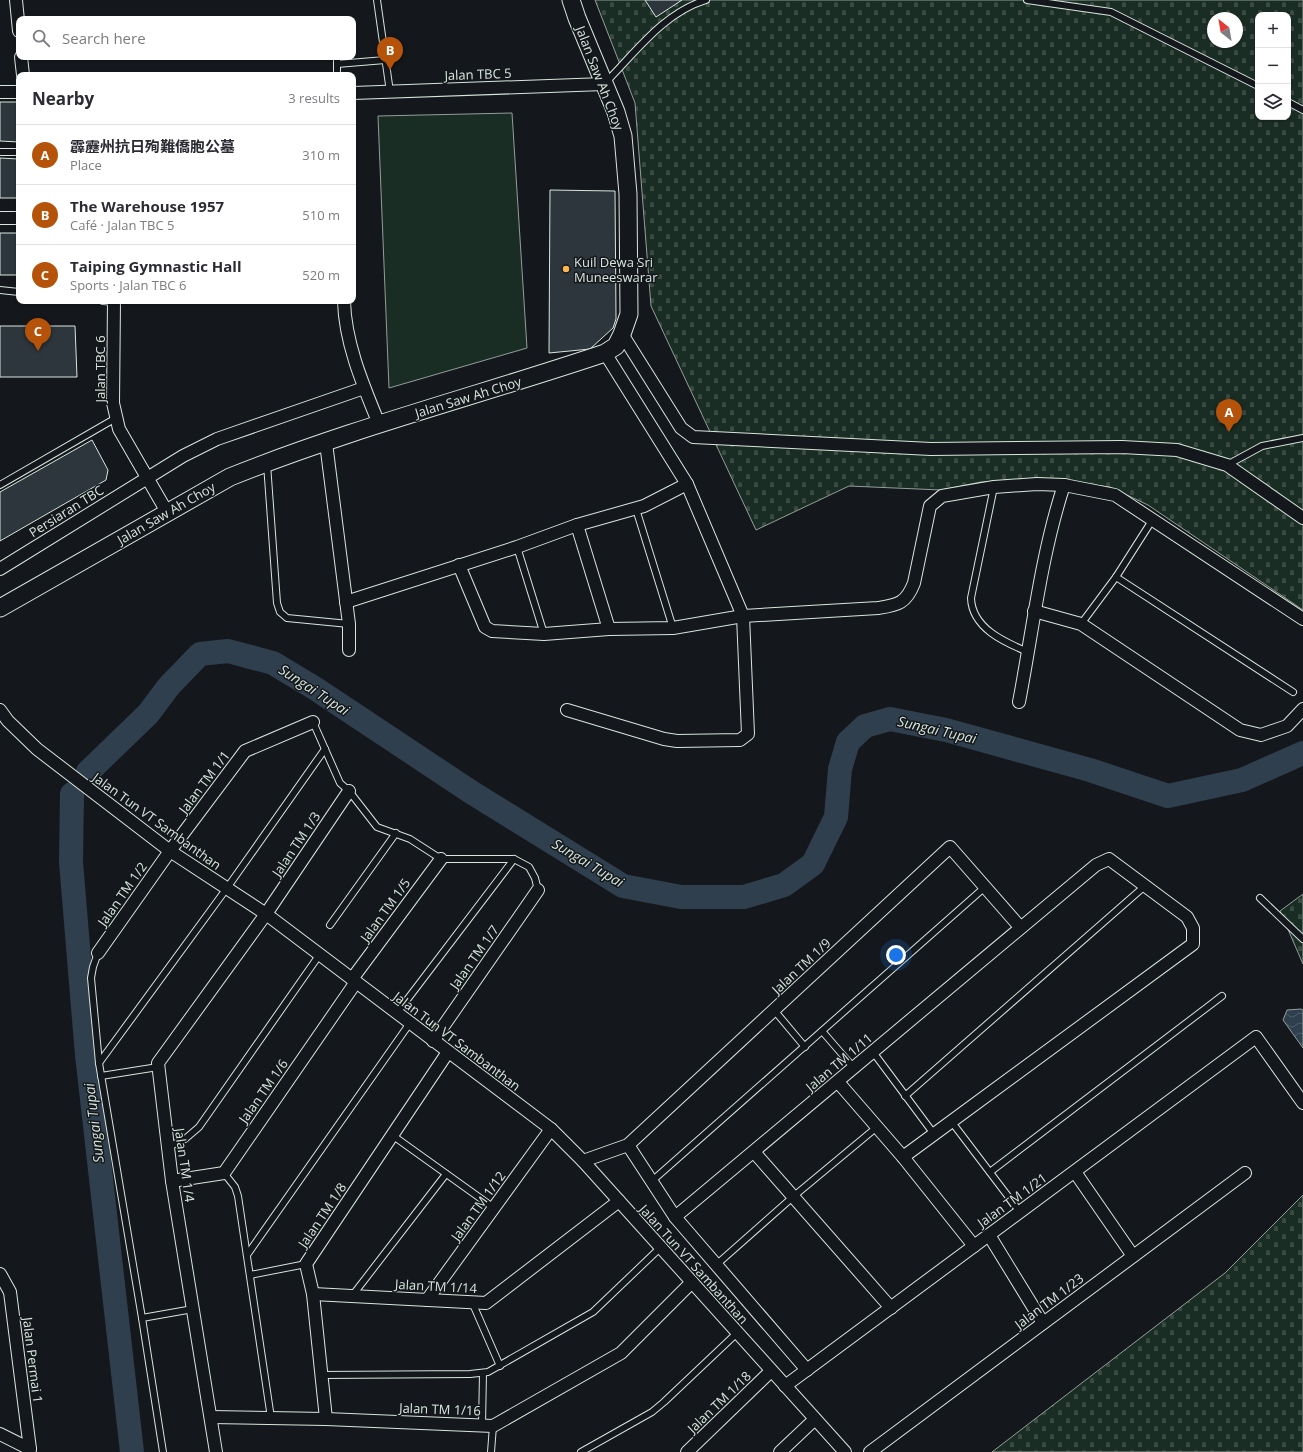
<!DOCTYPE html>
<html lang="en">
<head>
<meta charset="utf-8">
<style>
  :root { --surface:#fff; --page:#f2f2f3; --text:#2b2b33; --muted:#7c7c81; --line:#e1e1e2; --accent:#b45309 }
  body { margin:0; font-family:"Open Sans","Noto Sans SC",sans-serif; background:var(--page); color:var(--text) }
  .controls { position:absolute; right:12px; top:12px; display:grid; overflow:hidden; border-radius:8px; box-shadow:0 1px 3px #0004 }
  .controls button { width:36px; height:36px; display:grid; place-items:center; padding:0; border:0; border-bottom:1px solid var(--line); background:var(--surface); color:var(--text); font:20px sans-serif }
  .compass { position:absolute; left:1207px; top:12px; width:36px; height:36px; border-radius:50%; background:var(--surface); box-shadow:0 1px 3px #0004; rotate:329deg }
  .you { position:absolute; left:896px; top:955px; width:14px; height:14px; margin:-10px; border:3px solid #fff; border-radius:50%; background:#1a73e8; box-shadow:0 0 0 6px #1a73e833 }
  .badge { display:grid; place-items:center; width:26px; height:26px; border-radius:50%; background:var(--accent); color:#fff; font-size:13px; font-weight:700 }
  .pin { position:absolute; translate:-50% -33px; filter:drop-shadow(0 1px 2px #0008) }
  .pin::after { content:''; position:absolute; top:21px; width:14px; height:12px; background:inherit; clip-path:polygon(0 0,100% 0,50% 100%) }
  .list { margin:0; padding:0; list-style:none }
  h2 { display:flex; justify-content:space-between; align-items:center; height:52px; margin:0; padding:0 16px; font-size:17px }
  h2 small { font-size:13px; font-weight:400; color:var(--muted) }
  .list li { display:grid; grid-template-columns:26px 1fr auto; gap:12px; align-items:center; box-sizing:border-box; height:60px; padding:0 16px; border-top:1px solid var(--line) }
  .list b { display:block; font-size:15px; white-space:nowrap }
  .list p { margin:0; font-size:13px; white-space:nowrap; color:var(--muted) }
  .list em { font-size:13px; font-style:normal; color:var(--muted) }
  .icon { flex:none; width:22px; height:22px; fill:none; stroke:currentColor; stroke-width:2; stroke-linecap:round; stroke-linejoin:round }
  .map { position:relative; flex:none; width:1303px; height:1452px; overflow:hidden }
  .search { position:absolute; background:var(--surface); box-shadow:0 1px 3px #0004; left:16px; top:16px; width:340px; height:44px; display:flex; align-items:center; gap:10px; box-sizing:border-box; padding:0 14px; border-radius:8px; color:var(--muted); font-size:15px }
  .panel { position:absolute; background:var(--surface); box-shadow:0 1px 3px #0004; left:16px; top:72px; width:340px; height:232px; border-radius:8px }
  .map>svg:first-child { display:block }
</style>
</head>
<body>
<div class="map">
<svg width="1303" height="1452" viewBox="0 0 1303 1452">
  <defs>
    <pattern id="cemetery-stones" width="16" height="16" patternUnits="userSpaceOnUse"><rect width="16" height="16" fill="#1a2d24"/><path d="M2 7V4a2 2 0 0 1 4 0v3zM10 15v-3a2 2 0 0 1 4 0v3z" fill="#3b4b43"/></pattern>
    <pattern id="water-waves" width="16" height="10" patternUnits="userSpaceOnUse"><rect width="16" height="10" fill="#2f3f4d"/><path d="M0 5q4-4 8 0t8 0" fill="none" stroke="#4c5b66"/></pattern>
  </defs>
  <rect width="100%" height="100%" fill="#14181c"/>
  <g fill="url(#cemetery-stones)" stroke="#939e99" fill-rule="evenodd">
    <path d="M 595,0 L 1303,0 L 1303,610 L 1148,505 L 1110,487 L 1039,478 L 981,482 L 941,490 L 849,486 L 756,530 L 651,306 L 635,103 ZM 1258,15 L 1288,15 L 1288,117 L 1258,117 ZM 1213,18 L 1237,18 L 1237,42 L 1213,42 Z"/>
    <path d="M 1303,894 L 1303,964 L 1280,911 Z"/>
    <path d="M 1303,1195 L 1303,1452 L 992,1452 L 1225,1273 Z"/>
  </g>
  <path fill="#1a2d24" stroke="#939e99" d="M 512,113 L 527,348 L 389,388 L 378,116 Z"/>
  <path fill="url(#water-waves)" stroke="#939e99" d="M 1301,1009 L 1303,1010 L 1303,1048 L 1283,1020 L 1287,1010 Z"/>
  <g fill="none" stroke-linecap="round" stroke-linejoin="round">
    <g stroke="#2f3f4d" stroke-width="24">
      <path d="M 88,772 L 148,714 L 169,686 L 200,654 L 228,651 L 273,663 L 316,689 L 471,792 L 623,886 L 681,897 L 744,897 L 784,885 L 813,864 L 836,817 L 840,769 L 848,742 L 865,726 L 890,719 L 946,730 L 1090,770 L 1168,796 L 1242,780 L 1303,753"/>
      <path d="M 72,794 L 71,862 L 87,1055 L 132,1452"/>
    </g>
  </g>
  <g fill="#2c363c" stroke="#d8e6dc">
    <path d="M 645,0 L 682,0 L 656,17 Z"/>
    <path d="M 0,102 L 19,102 L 19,142 L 0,141 Z"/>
    <path d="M 0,158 L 19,159 L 19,198 L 0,198 Z"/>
    <path d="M 550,190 L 615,191 L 616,319 L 613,328 L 590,349 L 549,353 Z"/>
    <rect x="0" y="233" width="19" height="42"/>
    <path d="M 0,326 L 75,326 L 77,377 L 0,377 Z"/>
    <path d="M 92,440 L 108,470 L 106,480 L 0,541 L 0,492 Z"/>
  </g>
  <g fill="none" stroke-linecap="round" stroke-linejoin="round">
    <g stroke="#d8e6dc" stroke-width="8">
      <g id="lane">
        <path d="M 377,0 L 390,92"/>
        <path d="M 1027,0 L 1111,12 L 1258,86"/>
        <path d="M 337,57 L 337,75"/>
        <path d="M 337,64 L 385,60"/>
        <path d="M 605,83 C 635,53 663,13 706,0"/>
        <path d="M 1288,102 L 1303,110"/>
        <path d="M 0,152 L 19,152"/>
        <path d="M 0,290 L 19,292"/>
        <path d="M 103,301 L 114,302"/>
        <path d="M 267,464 L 277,603 L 280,612 L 287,618 L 349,624"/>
        <path d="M 1227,465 L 1262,446 L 1303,438"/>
        <path d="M 0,485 L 116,418"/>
        <path d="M 994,487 L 971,598 C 972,628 1004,642 1028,652"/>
        <path d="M 636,509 L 673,628"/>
        <path d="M 517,547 L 544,634"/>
        <path d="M 1116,577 L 1293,692"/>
        <path d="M 1081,624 L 1116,577 L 1153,519"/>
        <path d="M 313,722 L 340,783 L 349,791 L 377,827 L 410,839 L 441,859 L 514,859 L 529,867 L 535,878 L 538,890"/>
        <path d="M 1260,898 L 1303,939"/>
        <path d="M 330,925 L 396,833"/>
        <path d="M 98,953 L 93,967 L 91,978 L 99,1063 L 142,1318 L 163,1452"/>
        <path d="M 774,1010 L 805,1047"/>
        <path d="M 397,1013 L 514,859"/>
        <path d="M 822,1031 L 854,1068"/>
        <path d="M 873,1052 L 934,1134"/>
        <path d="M 99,1063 L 227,888 L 325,749"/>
        <path d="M 101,1076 L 158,1067"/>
        <path d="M 905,1096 L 1146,885"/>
        <path d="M 951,1121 L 1020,1212"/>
        <path d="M 392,1135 L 494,1208"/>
        <path d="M 168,1147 L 185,1139 L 199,1127 L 320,954"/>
        <path d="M 990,1172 L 1222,996"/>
        <path d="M 224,1173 L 235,1187 L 238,1196 L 271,1418"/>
        <path d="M 652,1181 L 985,887"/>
        <path d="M 247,1255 L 410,1023"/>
        <path d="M 716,1265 L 794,1196 L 877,1127"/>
        <path d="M 250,1275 L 306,1264"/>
        <path d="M 352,1296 L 446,1174"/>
        <path d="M 472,1302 L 500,1366"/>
        <path d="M 142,1318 L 193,1309"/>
        <path d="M 321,1375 L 470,1374 L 488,1372 L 593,1312 L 661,1247"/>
        <path d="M 482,1425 L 483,1373"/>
        <path d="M 491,1452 L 493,1426"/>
        <path d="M 581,1452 L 652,1412 L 664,1402 L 737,1333"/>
      </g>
    </g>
    <g stroke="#d8e6dc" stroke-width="14">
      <g id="street">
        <path d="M 16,0 L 19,31"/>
        <path d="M 21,57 L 23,75"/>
        <path d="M 0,92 L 19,92"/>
        <path d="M 353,93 L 604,84"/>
        <path d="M 0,218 L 19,218"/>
        <path d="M 114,301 L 113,403 L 119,429 L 167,512"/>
        <path d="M 344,301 C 345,343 363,385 379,424"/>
        <path d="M 622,334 L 681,428 L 693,437 L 931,449 L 1122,447 L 1177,450 L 1227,465 L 1303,518"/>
        <path d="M 326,443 L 349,624 L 349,650"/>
        <path d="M 577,525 L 609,629"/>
        <path d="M 459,565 L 485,627 L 492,631 L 544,634 L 609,629 L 673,628 L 743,616 L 878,608 C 897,605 906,604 914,583 L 930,506 L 942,496 L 994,487 L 1037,484 L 1064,485 L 1115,495 L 1303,619"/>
        <path d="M 0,569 L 183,456 L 217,439 L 364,388"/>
        <path d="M 346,602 L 517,547 L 577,525 L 644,506 L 687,484"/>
        <path d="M 1034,611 L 1081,624 L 1240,730 L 1261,735 L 1287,726 L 1303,709"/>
        <path d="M 1019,702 C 1033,629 1041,555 1064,485"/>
        <path d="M 0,710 L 8,721 L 37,749 L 170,851 L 266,914 L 551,1129 L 583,1161 L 845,1452"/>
        <path d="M 567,710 L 664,739 L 677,741 L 740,740 L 748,734 L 743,616 L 687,484 L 605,353"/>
        <path d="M 98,953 L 170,851 L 245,751 L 313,722"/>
        <path d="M 352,979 L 441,859"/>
        <path d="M 433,1041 L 538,890"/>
        <path d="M 838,1082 L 903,1157 L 974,1246"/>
        <path d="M 628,1145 L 675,1217 L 807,1370"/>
        <path d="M 754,1152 L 891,1308"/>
        <path d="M 583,1161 L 628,1145 L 950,847 L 1020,927"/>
        <path d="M 1075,1172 L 1133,1256"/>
        <path d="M 172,1181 L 224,1173 L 356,982"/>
        <path d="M 675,1217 L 1096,865 L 1109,859 L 1187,917 L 1193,928 L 1193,944 L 903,1157"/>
        <path d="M 989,1235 L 1043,1323"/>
        <path d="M 0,1274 L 10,1292 L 30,1449 L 28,1452"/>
        <path d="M 313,1294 L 486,1303 L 619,1201"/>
        <path d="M 427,1300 L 551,1129"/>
        <path d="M 785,1386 L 1256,1037 L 1303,1103"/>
        <path d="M 211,1417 L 326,1419 L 493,1426 L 621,1353 L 692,1282"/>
        <path d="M 326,1419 L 313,1294 L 306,1264 L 448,1052"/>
        <path d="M 0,1434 L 30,1449"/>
        <path d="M 216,1452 L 172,1181 L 158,1063 L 266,914 L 349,791"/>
        <path d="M 687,1452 L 771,1371"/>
        <path d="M 780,1452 L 815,1419"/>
        <path d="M 870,1452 L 1245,1173"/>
      </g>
    </g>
    <g stroke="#d8e6dc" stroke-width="19">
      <path id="secondary" d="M 0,608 L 230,477 C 352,428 480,395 605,353 L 616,346 L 622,334 L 629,314 L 628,194 L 623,136 L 616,112 L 577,18 L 571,0"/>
    </g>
    <use href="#lane" stroke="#14181c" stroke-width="6"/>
    <use href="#street" stroke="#14181c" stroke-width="12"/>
    <use href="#secondary" stroke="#14181c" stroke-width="17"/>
  </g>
  <circle fill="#ffb74d" stroke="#14181c" stroke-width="1.5" cx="566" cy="269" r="4"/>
  <g text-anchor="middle" stroke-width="3" stroke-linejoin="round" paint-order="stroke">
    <g font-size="13" fill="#d8e6dc" stroke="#14181c">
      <text transform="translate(478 74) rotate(-2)" y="5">Jalan TBC 5</text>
      <text transform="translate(600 78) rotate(69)" y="5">Jalan Saw Ah Choy</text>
      <text transform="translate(100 369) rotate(-90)" y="5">Jalan TBC 6</text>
      <text transform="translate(468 397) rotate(-17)" y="5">Jalan Saw Ah Choy</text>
      <text transform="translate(66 511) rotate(-32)" y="5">Persiaran TBC</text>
      <text transform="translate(166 513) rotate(-30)" y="5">Jalan Saw Ah Choy</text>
      <text transform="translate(204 782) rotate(-53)" y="5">Jalan TM 1/1</text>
      <text transform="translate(157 821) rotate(36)" y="5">Jalan Tun VT Sambanthan</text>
      <text transform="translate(296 844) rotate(-56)" y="5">Jalan TM 1/3</text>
      <text transform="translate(122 894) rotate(-55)" y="5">Jalan TM 1/2</text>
      <text transform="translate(385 910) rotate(-54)" y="5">Jalan TM 1/5</text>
      <text transform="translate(474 957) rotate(-55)" y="5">Jalan TM 1/7</text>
      <text transform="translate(801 966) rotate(-43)" y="5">Jalan TM 1/9</text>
      <text transform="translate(457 1041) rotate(37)" y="5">Jalan Tun VT Sambanthan</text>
      <text transform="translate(839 1062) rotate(-40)" y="5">Jalan TM 1/11</text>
      <text transform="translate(263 1091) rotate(-55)" y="5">Jalan TM 1/6</text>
      <text transform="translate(185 1165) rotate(82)" y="5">Jalan TM 1/4</text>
      <text transform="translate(1012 1200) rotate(-36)" y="5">Jalan TM 1/21</text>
      <text transform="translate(478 1206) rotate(-54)" y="5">Jalan TM 1/12</text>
      <text transform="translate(322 1215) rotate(-56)" y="5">Jalan TM 1/8</text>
      <text transform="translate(694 1264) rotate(48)" y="5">Jalan Tun VT Sambanthan</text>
      <text transform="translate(436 1286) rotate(3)" y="5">Jalan TM 1/14</text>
      <text transform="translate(1049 1301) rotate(-37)" y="5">Jalan TM 1/23</text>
      <text transform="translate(33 1360) rotate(83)" y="5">Jalan Permai 1</text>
      <text transform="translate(719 1402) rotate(-44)" y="5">Jalan TM 1/18</text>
      <text transform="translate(440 1409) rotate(2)" y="5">Jalan TM 1/16</text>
    </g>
    <g font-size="13" fill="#d8e6dc" stroke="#14181c" text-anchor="start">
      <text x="574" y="267">Kuil Dewa Sri<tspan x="574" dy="15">Muneeswarar</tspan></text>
    </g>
    <g font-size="14" font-style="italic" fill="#d8e6dc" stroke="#14181c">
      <text transform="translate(314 690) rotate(33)" y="5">Sungai Tupai</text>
      <text transform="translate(937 730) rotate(13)" y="5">Sungai Tupai</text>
      <text transform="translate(588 863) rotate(31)" y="5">Sungai Tupai</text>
      <text transform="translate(94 1123) rotate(-97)" y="5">Sungai Tupai</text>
    </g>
  </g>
</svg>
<div class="controls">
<button>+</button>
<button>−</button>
<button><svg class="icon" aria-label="layers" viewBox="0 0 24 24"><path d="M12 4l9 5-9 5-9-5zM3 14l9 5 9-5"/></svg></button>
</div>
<svg class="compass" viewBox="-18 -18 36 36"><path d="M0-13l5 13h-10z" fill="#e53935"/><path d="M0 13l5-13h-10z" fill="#7c7c81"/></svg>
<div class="you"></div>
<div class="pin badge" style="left:1229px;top:432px">A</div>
<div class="pin badge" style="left:390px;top:70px">B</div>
<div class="pin badge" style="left:38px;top:351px">C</div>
<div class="search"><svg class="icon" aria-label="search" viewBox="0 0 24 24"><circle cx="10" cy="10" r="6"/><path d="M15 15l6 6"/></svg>Search here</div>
<section class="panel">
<h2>Nearby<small>3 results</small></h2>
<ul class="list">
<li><span class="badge">A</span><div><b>霹靂州抗日殉難僑胞公墓</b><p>Place</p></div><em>310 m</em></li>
<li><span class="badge">B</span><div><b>The Warehouse 1957</b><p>Café · Jalan TBC 5</p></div><em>510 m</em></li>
<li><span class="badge">C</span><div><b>Taiping Gymnastic Hall</b><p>Sports · Jalan TBC 6</p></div><em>520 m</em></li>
</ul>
</section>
</div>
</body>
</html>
